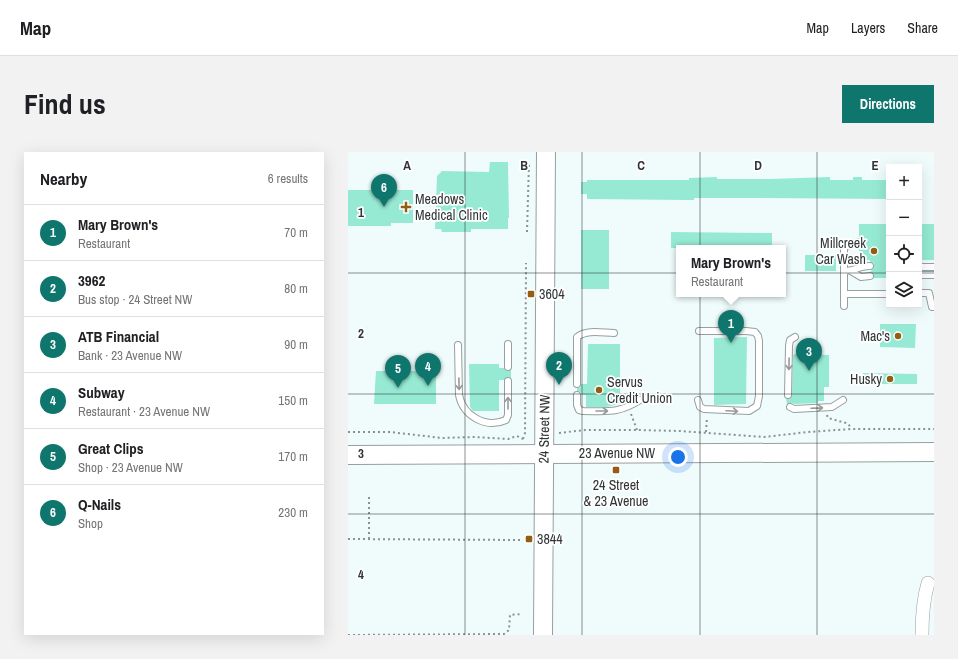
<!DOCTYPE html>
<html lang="en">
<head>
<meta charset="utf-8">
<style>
  :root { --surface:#fff; --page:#f2f2f2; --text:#202124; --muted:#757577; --line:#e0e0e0; --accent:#0f766e }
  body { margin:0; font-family:"Archivo Narrow",sans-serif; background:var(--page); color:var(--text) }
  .controls { position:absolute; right:12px; top:12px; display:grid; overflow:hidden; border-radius:0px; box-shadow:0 4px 16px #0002 }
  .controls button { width:36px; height:36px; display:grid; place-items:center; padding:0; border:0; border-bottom:1px solid var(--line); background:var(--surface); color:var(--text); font:20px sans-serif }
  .you { position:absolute; left:330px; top:305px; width:14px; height:14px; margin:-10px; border:3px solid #fff; border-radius:50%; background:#1a73e8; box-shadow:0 0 0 6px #1a73e833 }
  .badge { display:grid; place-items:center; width:26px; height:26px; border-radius:50%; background:var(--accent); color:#fff; font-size:13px; font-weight:700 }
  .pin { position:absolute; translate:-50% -33px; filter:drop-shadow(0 1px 2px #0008) }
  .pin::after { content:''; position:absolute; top:21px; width:14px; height:12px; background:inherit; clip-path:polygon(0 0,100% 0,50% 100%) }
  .popup { position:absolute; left:328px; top:93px; width:110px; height:52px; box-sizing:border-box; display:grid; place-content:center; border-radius:0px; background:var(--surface); filter:drop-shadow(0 1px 3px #0005); font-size:13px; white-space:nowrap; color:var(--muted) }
  .popup b { font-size:15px; color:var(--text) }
  .popup::after { content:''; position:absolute; left:50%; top:100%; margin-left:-8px; border:8px solid transparent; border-top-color:var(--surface) }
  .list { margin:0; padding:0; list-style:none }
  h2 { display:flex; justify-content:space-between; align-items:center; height:52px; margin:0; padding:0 16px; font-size:17px }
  h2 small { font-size:13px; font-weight:400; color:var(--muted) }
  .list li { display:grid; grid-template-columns:26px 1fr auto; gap:12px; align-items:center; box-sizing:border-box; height:56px; padding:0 16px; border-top:1px solid var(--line) }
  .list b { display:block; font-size:15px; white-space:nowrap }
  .list p { margin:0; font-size:13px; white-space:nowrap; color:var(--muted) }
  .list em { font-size:13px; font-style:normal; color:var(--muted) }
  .icon { flex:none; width:22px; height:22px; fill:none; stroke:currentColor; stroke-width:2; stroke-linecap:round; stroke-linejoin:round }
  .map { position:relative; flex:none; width:586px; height:483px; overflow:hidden; border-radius:0px }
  header { display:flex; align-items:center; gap:24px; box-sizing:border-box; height:56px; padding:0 20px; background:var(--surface); border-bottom:1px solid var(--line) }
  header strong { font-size:19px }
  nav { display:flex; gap:22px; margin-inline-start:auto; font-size:14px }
  .intro { display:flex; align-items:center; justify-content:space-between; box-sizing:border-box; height:96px; padding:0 24px }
  h1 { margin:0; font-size:28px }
  .button { padding:10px 18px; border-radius:0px; background:var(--accent); color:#fff; font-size:14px; font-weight:700 }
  main { display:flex; gap:24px; padding:0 24px }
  aside { flex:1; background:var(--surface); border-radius:0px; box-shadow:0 4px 16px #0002 }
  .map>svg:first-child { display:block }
</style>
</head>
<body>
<header>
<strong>Map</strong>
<nav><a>Map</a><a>Layers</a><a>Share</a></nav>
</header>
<div class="intro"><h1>Find us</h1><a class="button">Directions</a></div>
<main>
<aside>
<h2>Nearby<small>6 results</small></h2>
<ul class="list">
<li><span class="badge">1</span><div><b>Mary Brown's</b><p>Restaurant</p></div><em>70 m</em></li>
<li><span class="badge">2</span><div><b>3962</b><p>Bus stop · 24 Street NW</p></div><em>80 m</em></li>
<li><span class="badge">3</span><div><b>ATB Financial</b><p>Bank · 23 Avenue NW</p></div><em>90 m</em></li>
<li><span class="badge">4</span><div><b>Subway</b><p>Restaurant · 23 Avenue NW</p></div><em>150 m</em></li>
<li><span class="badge">5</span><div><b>Great Clips</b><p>Shop · 23 Avenue NW</p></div><em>170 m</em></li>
<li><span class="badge">6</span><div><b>Q-Nails</b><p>Shop</p></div><em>230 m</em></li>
</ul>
</aside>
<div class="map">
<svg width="586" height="483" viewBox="0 0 586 483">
  <rect width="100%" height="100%" fill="#f0fcfc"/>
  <g fill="#96ead3">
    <path d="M 142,10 L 160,10 L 161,66 L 160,66 L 160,77 L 123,77 L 123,80 L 94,80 L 93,77 L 87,77 L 89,24 L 94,19 L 141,20 Z"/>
    <path d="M 369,25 L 369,27 L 422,27 L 482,25 L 482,28 L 505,28 L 505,25 L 514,25 L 514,28 L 541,28 L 541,47 L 404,46 L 346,46 L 346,48 L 338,48 L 239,47 L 239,42 L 233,42 L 233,30 L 239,30 L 239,28 L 341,28 L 341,26 Z"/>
    <path d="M 0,38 L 65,38 L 65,71 L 43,71 L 43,74 L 0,74 Z"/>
    <path d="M 511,72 L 541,72 L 541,126 L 526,126 L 526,122 L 522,120 L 526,116 L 526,111 L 522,110 L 522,108 L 511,108 L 511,95 L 514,93 L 515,91 L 514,87 L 511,86 Z"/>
    <rect x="571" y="72" width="15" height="36"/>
    <rect x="233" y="78" width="28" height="59"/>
    <path d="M 323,80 L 424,81 L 424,96 L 323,96 Z"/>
    <rect x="457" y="103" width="31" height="16"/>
    <path d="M 532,172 L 568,172 L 567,196 L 532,195 Z"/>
    <path d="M 399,185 L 398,252 L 366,253 L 366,186 Z"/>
    <path d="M 240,192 L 272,192 L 272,252 L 258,255 L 238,255 L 238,243 L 234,243 L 233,240 L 229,239 L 229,236 L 232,236 L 233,232 L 239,232 Z"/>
    <path d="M 447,202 L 481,203 L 481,235 L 476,235 L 476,249 L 470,249 L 470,251 L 447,252 L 442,251 L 439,252 L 438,247 L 442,247 L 444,243 L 445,203 Z"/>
    <path d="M 121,212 L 151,212 L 151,216 L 156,216 L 158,219 L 163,218 L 163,226 L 160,225 L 156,228 L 151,228 L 151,259 L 125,259 L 122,255 Z"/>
    <path d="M 28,219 L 88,219 L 88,252 L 26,252 Z"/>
    <path d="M 515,221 L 569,222 L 569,232 L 515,232 Z"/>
  </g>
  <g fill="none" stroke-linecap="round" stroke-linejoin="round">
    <g stroke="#95a0a0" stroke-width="8">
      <g id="lane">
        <path d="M 571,115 L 586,115"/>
        <path d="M 496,119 C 506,119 512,114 522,114"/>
        <path d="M 503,119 L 513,125 L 522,124"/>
        <path d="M 571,123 L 586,123"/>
        <path d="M 571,141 L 581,141 L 584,155 L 586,155"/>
        <path d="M 496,142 L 541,142"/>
        <path d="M 496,154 L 496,95 L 511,90"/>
        <path d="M 110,193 L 111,243 C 115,264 138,277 158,268 L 160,263 L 160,229"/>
        <path d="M 160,215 L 160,192"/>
        <path d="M 229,232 L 229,185 C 239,177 255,181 266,181"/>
        <path d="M 229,243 L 229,253 L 231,258 L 235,259 C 259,259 270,262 292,248"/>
        <path d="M 440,243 L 441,194 L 442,188 L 447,185"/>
        <path d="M 350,248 L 352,255 L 356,257 L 401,259 L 409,254 L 411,244 L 411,189 L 410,184 L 407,180 L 398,179 L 351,179"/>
        <path d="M 442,255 L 446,257 L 484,255 L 495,248"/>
      </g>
    </g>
    <g stroke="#95a0a0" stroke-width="14">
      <path id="street" d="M 574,483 C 574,465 575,448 580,431"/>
    </g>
    <g stroke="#95a0a0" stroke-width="20">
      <g id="secondary">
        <path d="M 0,303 L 586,300"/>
        <path d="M 195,483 L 198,0"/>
      </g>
    </g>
    <g stroke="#899191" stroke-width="2" stroke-dasharray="2 3" stroke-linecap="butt">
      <path d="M 179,80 L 181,10"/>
      <path d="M 283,262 L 289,278"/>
      <path d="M 479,263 L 480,266 L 498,271 L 501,273 L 503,277"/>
      <path d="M 0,280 L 42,280 L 94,286 L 127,285 L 160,287 L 169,284 L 175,287"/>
      <path d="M 358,280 L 359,265"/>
      <path d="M 211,281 L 237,278 L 289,278 L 332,279 L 416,285 L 460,280 L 503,277 L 586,277"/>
      <path d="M 175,287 L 177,281 L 178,111"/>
      <path d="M 0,387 L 173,388"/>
      <path d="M 21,387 L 21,342"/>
      <path d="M 0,483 L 156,482 L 161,478 L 162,463 L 174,462"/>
    </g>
    <use href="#lane" stroke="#fff" stroke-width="6"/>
    <use href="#street" stroke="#fff" stroke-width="13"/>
    <use href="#secondary" stroke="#fff" stroke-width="18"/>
  </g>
  <defs><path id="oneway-shaft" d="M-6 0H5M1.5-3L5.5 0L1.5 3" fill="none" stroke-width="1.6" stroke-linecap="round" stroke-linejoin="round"/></defs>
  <g stroke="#989a9a">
    <use href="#oneway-shaft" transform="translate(441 212) rotate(91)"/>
    <use href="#oneway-shaft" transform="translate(111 232) rotate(89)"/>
    <use href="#oneway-shaft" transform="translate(160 251) rotate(-90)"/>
    <use href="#oneway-shaft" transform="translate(469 256) rotate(-2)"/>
    <use href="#oneway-shaft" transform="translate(254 259)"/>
    <use href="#oneway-shaft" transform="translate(384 259) rotate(3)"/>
  </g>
  <path fill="none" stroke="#303535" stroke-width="1" stroke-opacity="0.55" d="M 117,0 L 117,483M 234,0 L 234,483M 352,0 L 352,483M 469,0 L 469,483M 0,121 L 541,121M 571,121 L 586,121M 0,242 L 586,242M 0,362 L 586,362"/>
  <g fill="#935e13" stroke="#fff" stroke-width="1.5">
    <path d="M56 49h4v4h4v4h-4v4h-4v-4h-4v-4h4z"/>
    <circle cx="526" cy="99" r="4"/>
    <rect x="179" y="138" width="8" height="8" rx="2"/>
    <circle cx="550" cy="184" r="4"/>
    <circle cx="542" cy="227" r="4"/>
    <circle cx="251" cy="238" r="4"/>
    <rect x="264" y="314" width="8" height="8" rx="2"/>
    <rect x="177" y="383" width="8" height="8" rx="2"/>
  </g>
  <g text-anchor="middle" stroke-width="3.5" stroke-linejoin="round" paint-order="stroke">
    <g font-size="14" fill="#303535" stroke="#fff" text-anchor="start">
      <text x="67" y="52">Meadows<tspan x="67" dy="16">Medical Clinic</tspan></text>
      <text x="518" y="96" text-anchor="end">Millcreek<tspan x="518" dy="16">Car Wash</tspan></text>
      <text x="191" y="147">3604</text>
      <text x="542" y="189" text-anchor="end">Mac's</text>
      <text x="534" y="232" text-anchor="end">Husky</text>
      <text x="259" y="235">Servus<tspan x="259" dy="16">Credit Union</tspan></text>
      <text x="268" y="338" text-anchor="middle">24 Street<tspan x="268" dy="16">&amp; 23 Avenue</tspan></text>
      <text x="189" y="392">3844</text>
    </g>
    <g font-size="14" fill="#303535" stroke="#fff">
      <text transform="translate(196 277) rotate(-89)" y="5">24 Street NW</text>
      <text x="269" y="306">23 Avenue NW</text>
    </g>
  </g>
  <g font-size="13" text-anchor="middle" font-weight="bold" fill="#303535" stroke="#fff" stroke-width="3.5" stroke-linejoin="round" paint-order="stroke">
    <text x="59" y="18">A</text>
    <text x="176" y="18">B</text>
    <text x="293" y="18">C</text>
    <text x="410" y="18">D</text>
    <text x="527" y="18">E</text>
    <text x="13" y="65">1</text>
    <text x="13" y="186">2</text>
    <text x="13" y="306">3</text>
    <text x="13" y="427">4</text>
  </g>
</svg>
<div class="controls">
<button>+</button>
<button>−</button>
<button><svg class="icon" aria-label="locate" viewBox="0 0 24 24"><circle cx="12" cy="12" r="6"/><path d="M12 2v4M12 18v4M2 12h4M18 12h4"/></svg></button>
<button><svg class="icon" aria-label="layers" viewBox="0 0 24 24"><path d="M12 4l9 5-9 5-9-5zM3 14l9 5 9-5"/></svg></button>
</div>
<div class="you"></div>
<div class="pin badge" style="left:383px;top:191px">1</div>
<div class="popup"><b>Mary Brown's</b>Restaurant</div>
<div class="pin badge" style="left:211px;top:233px">2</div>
<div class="pin badge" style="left:461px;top:219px">3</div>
<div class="pin badge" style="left:80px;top:234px">4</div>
<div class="pin badge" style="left:50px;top:236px">5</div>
<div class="pin badge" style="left:36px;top:55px">6</div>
</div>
</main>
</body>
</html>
